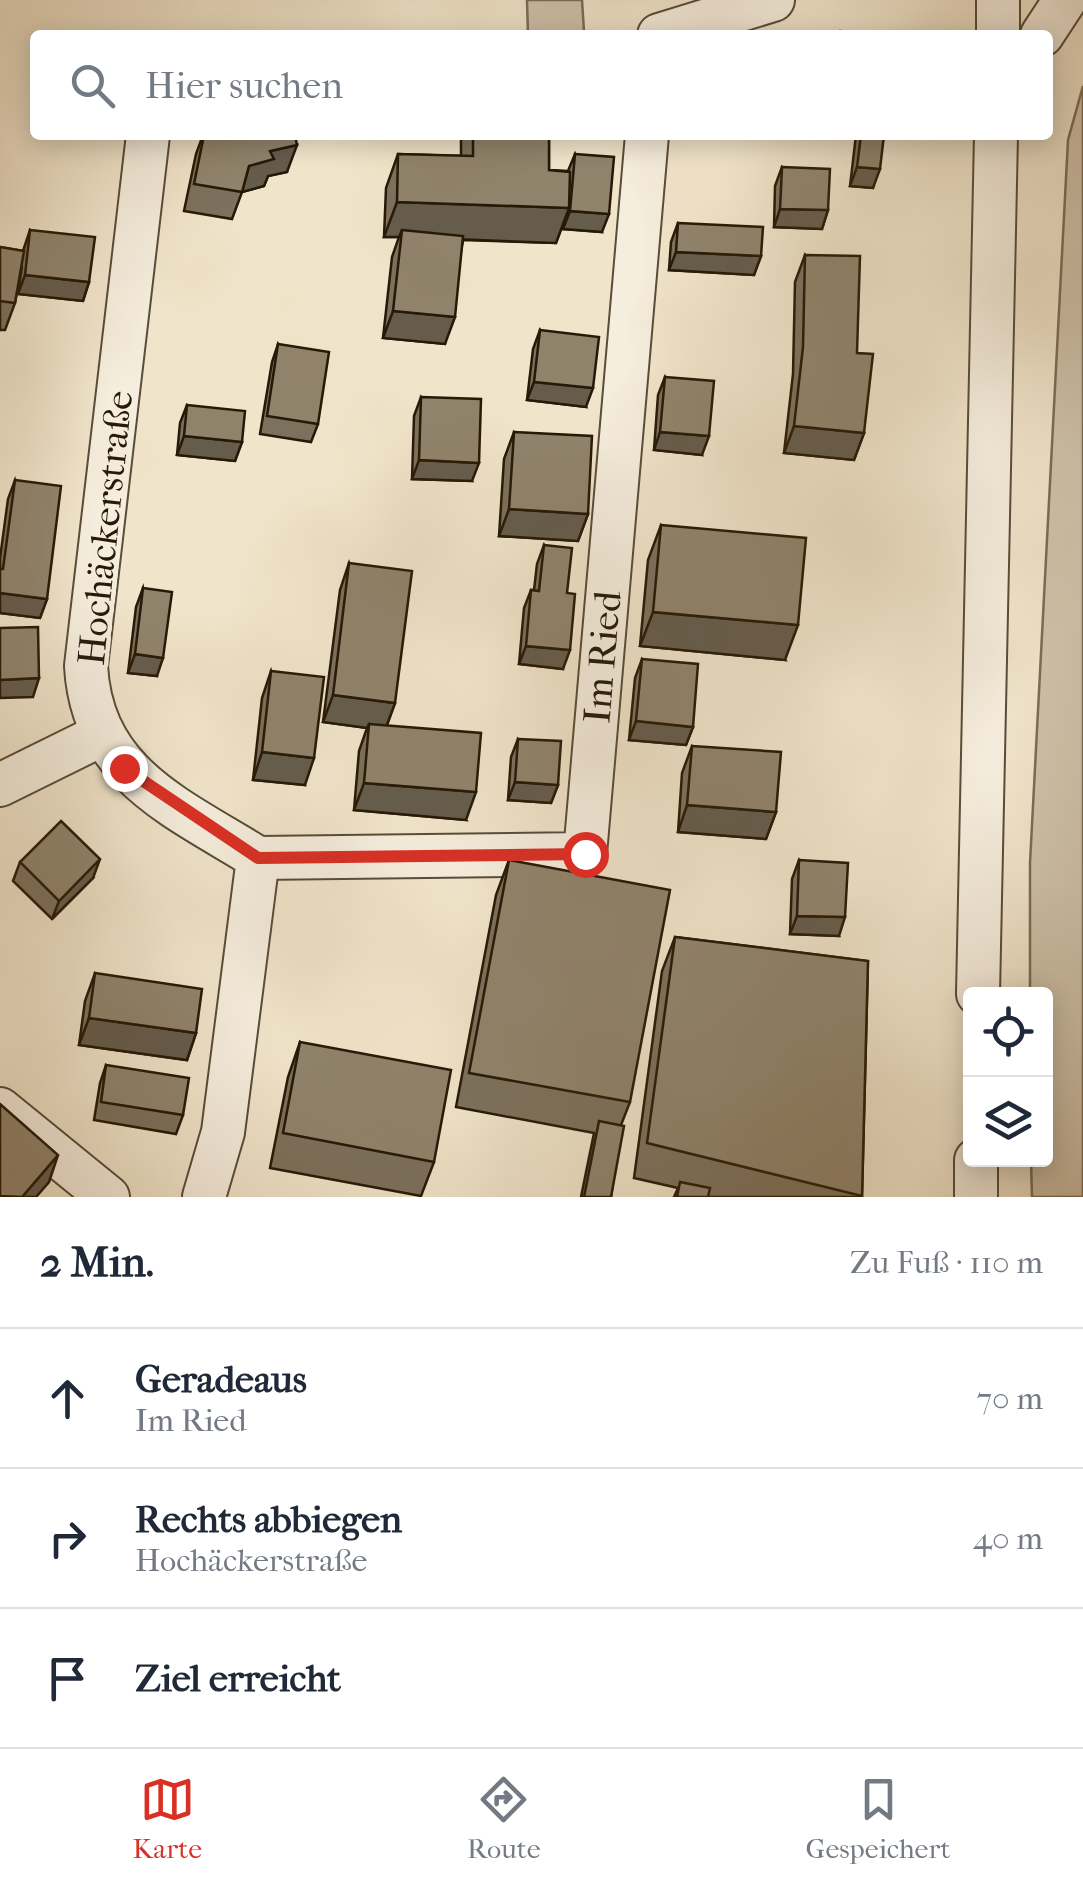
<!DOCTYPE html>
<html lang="de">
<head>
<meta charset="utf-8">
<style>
  :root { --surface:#fff; --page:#f6f6f7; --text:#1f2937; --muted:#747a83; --line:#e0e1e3; --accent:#d93025 }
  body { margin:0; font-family:"IM FELL French Canon",serif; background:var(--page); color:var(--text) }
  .controls { position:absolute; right:30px; bottom:30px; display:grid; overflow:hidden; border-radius:10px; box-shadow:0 5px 25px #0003 }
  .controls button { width:90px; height:90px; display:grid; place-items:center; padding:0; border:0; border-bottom:2px solid var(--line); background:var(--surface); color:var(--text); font:50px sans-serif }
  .stop { position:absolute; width:30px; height:30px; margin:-22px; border:8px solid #d93025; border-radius:50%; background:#fff }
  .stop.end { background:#d93025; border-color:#fff; box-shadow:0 2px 10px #0008 }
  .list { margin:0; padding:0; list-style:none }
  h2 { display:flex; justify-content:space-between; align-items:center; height:130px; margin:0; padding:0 40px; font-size:42px }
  h2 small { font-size:32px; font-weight:400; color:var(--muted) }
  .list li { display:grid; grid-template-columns:65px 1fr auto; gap:30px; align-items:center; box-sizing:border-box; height:140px; padding:0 40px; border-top:2px solid var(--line) }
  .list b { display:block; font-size:38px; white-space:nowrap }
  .list p { margin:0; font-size:32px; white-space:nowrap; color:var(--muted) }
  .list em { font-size:32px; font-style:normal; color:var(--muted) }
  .icon { flex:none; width:55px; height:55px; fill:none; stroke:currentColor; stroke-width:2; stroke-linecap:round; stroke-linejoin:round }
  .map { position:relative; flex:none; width:1083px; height:1197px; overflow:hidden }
  .search { position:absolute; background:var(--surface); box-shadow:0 5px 25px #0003; left:30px; right:30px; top:30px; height:110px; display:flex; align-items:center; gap:25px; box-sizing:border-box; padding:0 35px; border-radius:10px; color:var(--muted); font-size:38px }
  .sheet { height:550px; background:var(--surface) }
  nav { display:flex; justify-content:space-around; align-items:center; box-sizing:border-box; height:140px; border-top:2px solid var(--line); background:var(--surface); font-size:28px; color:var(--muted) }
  nav a { display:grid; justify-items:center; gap:5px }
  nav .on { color:var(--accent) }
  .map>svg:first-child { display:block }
</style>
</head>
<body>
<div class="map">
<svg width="1083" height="1197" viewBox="0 0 1083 1197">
  <rect width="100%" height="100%" fill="#f0e4ca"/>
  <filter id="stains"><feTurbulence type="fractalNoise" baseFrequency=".002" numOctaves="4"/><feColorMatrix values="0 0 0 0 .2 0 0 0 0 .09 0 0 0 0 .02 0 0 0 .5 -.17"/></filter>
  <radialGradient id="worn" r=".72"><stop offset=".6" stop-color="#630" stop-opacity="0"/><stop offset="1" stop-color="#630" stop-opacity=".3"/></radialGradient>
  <g fill="#cec1a9" stroke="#7a6d58" stroke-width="2.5">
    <path d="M 527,0 L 582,0 L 584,31 L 528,35 Z"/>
    <path d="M 1083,86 L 1083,1197 L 1032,1197 L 1031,1160 L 1046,1160 L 1046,994 L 1030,994 L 1030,863 L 1068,140 Z"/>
  </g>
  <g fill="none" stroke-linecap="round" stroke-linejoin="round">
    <g stroke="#594c38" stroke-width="46">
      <g id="minor">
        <path d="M 659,35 L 773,0"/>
        <path d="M 998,35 L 998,0"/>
        <path d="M 1042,35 L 1065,0"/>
        <path d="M 148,135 L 86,666 C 92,774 176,807 258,858 L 223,1132 L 204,1197"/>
        <path d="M 0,785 L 101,735"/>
        <path d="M 258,858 L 585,854 L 647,135"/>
        <path d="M 978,994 L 996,135"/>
        <path d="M 0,1109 L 108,1197"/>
        <path d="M 976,1197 L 976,1160"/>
      </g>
    </g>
    <use href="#minor" stroke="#f5eddd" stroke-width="42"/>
  </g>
  <g fill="#7c715d" stroke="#271907" stroke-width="2.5">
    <path d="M 203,135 L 295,135 L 287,172 L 268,176 L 264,186 L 242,192 L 232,219 L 184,211 L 196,154 Z"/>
    <path d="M 461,135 L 549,135 L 549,170 L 568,171 L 575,154 L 602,232 L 563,229 L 563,224 L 556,243 L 463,240 L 445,344 L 383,338 L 392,257 L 399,237 L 384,237 L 386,188 L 398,154 L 461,156 Z"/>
    <path d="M 856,135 L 884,135 L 873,188 L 850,186 Z"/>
    <path d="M 782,167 L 828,210 L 822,229 L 774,227 L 775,186 Z"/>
    <path d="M 678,223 L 761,256 L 754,275 L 669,270 L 671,242 Z"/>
    <path d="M 30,230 L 89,282 L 83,301 L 18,294 L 22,266 L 15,303 L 5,330 L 0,330 L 0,247 L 23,251 Z"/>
    <path d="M 805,255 L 857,353 L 864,433 L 854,460 L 784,453 L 793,374 L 795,282 Z"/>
    <path d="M 540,330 L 586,407 L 527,400 L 533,349 Z"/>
    <path d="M 278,344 L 318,424 L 311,442 L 260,434 L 272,362 Z"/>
    <path d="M 665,377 L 702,455 L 654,450 L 658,395 Z"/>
    <path d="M 421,397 L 472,481 L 412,479 L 414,416 Z"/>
    <path d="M 187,405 L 242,442 L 235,461 L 177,455 L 180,423 Z"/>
    <path d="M 514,432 L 588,514 L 578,541 L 499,536 L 504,459 Z"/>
    <path d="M 15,480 L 47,599 L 40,618 L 0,613 L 0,558 L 8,499 Z"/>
    <path d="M 661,525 L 785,660 L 640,646 L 648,560 Z"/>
    <path d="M 544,545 L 567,593 L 563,669 L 519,664 L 524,608 L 531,590 L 534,590 L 537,564 Z"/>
    <path d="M 349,563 L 395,703 L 387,725 L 466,820 L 354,810 L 359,751 L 367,728 L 323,722 L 340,590 Z"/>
    <path d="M 143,588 L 157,676 L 128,673 L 136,607 Z"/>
    <path d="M 642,659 L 693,727 L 686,745 L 629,740 L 635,678 Z"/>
    <path d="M 271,671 L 305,785 L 253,780 L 262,698 Z"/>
    <path d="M 518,739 L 558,785 L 551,803 L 508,800 L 511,757 Z"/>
    <path d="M 692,746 L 776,812 L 766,839 L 678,832 L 682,773 Z"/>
    <path d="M 509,860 L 630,1102 L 621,1125 L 611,1197 L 581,1197 L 594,1133 L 456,1107 L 496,895 Z"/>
    <path d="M 799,860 L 839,936 L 790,934 L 792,879 Z"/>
    <path d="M 20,862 L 93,878 L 52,919 L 13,881 Z"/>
    <path d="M 675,937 L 868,961 L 862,1197 L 674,1197 L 678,1188 L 634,1178 L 662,971 Z"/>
    <path d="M 95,973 L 196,1033 L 187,1060 L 79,1045 L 85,1001 Z"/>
    <path d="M 300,1042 L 434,1162 L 421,1196 L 270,1168 L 288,1077 Z"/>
    <path d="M 106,1065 L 183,1115 L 176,1134 L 94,1120 L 100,1083 Z"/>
  </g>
  <g fill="#655c4c" stroke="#271907" stroke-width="2.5">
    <path d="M 418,135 L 450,135 L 449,138 L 418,137 Z"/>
    <path d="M 297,145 L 287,172 L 268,176 L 264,186 L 242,192 L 249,166 L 270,151 Z"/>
    <path d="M 857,167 L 880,169 L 873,188 L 850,186 Z"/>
    <path d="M 397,202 L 569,208 L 556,243 L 401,237 L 402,230 L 399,237 L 384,237 Z"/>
    <path d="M 780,209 L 828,210 L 822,229 L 774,227 Z"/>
    <path d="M 570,211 L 609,214 L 602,232 L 563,229 Z"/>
    <path d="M 676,252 L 761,256 L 754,275 L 669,270 Z"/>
    <path d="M 25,275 L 89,282 L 83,301 L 18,294 Z"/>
    <path d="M 393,311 L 455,317 L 445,344 L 383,338 Z"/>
    <path d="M 534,382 L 593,388 L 586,407 L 527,400 Z"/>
    <path d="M 794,426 L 864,433 L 854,460 L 784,453 Z"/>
    <path d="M 660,432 L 709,436 L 702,455 L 654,450 Z"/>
    <path d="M 184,436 L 242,442 L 235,461 L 177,455 Z"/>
    <path d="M 419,460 L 479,463 L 472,481 L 412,479 Z"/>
    <path d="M 509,509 L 588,514 L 578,541 L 499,536 Z"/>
    <path d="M 0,593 L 47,599 L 40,618 L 0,613 Z"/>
    <path d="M 653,612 L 798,625 L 785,660 L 640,646 Z"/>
    <path d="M 526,646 L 570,650 L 563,669 L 519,664 Z"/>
    <path d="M 135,654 L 163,658 L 157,676 L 128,673 Z"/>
    <path d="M 39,678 L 33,697 L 0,698 L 0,680 Z"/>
    <path d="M 333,695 L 395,703 L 385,730 L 369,724 L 367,728 L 323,722 Z"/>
    <path d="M 636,721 L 693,727 L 686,745 L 629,740 Z"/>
    <path d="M 262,752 L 314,758 L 305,785 L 253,780 Z"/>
    <path d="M 515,782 L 558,785 L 551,803 L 508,800 Z"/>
    <path d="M 364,783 L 476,792 L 466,820 L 354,810 Z"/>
    <path d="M 687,805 L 776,812 L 766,839 L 678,832 Z"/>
    <path d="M 100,859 L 93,878 L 52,919 L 59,901 Z"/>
    <path d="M 797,916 L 845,917 L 839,936 L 790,934 Z"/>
    <path d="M 89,1018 L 196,1033 L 187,1060 L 79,1045 Z"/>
    <path d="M 58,1155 L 49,1182 L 36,1197 L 22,1197 Z"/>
  </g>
  <g fill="#90836c" stroke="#271907" stroke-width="2.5">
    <path d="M 840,31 L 885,35 L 839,35 Z"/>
    <path d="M 204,135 L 295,135 L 297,145 L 270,151 L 274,159 L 249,166 L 242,192 L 194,184 Z"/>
    <path d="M 473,135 L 549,135 L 549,170 L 570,172 L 569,208 L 397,202 L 398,154 L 473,156 Z"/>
    <path d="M 861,135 L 884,135 L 880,169 L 857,167 Z"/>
    <path d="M 575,154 L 614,157 L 609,214 L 570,211 Z"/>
    <path d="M 782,167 L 830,169 L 828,210 L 780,209 Z"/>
    <path d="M 678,223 L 763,227 L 761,256 L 676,252 Z"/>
    <path d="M 30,230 L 95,237 L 89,282 L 25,275 Z"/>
    <path d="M 402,230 L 463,236 L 455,317 L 393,311 Z"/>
    <path d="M 0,247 L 24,251 L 15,303 L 0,301 Z"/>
    <path d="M 805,255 L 860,256 L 857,353 L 873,354 L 864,433 L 794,426 L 803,347 Z"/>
    <path d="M 540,330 L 599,337 L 593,388 L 534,382 Z"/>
    <path d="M 278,344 L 329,352 L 318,424 L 267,416 Z"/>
    <path d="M 665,377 L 714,381 L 709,436 L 660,432 Z"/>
    <path d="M 421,397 L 481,399 L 479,463 L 419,460 Z"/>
    <path d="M 187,405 L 245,411 L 242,442 L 184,436 Z"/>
    <path d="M 514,432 L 592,436 L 588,514 L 509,509 Z"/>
    <path d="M 15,480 L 61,486 L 47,599 L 0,593 L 0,569 L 3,569 Z"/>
    <path d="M 661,525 L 806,538 L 798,625 L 653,612 Z"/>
    <path d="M 544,545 L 572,548 L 567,593 L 575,594 L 570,650 L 526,646 L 531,590 L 539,591 Z"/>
    <path d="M 349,563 L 412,571 L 395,703 L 333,695 Z"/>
    <path d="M 143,588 L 172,592 L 163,658 L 135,654 Z"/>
    <path d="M 38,627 L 39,678 L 0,680 L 0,628 Z"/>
    <path d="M 642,659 L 698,664 L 693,727 L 636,721 Z"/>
    <path d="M 271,671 L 324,677 L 314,758 L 262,752 Z"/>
    <path d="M 369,724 L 481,733 L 476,792 L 364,783 Z"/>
    <path d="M 518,739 L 561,741 L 558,785 L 515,782 Z"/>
    <path d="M 692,746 L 781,752 L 776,812 L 687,805 Z"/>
    <path d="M 61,821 L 100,859 L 59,901 L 20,862 Z"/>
    <path d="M 509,860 L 670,890 L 630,1102 L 469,1073 Z"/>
    <path d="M 799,860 L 848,863 L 845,917 L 797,916 Z"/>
    <path d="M 675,937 L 868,961 L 862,1196 L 647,1143 Z"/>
    <path d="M 95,973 L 202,989 L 196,1033 L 89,1018 Z"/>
    <path d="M 300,1042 L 451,1070 L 434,1162 L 283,1133 Z"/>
    <path d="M 106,1065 L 189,1078 L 183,1115 L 101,1102 Z"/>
    <path d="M 0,1104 L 58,1155 L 22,1197 L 0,1196 Z"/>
    <path d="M 599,1121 L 624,1126 L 611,1197 L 584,1197 Z"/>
    <path d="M 680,1182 L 710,1188 L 708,1197 L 677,1197 Z"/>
  </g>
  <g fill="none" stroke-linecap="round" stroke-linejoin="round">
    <path stroke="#d93025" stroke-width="12" d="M 124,768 L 258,858 L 585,854"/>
  </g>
  <g text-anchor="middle" stroke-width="9" stroke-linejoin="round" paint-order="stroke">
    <g font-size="38" fill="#271907" stroke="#f5eddd">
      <text transform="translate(105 528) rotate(-84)" y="13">Hochäckerstraße</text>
      <text transform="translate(602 657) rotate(-85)" y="13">Im Ried</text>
    </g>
  </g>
  <rect width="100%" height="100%" filter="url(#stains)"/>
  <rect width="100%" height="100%" fill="url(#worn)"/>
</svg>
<div class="controls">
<button><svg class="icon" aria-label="locate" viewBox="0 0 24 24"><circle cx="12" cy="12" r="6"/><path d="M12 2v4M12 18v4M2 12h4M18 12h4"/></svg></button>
<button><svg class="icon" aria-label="layers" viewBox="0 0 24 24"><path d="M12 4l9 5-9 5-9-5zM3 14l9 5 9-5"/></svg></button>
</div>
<div class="stop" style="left:585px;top:854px"></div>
<div class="stop end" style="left:124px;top:768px"></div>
<div class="search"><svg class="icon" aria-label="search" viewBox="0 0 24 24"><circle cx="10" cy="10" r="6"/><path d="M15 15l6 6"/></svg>Hier suchen</div>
</div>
<section class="sheet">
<h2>2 Min.<small>Zu Fuß · 110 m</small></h2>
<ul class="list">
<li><svg class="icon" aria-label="ahead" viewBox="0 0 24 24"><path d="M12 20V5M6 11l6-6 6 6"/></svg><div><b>Geradeaus</b><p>Im Ried</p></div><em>70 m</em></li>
<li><svg class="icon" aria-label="right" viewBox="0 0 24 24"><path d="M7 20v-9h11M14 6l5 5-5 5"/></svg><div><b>Rechts abbiegen</b><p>Hochäckerstraße</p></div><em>40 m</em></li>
<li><svg class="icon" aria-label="arrive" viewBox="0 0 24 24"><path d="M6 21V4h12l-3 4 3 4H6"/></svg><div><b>Ziel erreicht</b></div></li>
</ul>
</section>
<nav>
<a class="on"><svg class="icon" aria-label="map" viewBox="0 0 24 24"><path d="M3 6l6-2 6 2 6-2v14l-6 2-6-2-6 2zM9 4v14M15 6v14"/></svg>Karte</a>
<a><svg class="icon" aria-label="directions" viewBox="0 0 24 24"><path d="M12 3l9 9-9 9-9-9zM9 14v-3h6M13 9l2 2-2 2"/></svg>Route</a>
<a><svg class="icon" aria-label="saved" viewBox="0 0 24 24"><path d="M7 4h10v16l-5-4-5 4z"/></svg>Gespeichert</a>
</nav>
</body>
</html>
